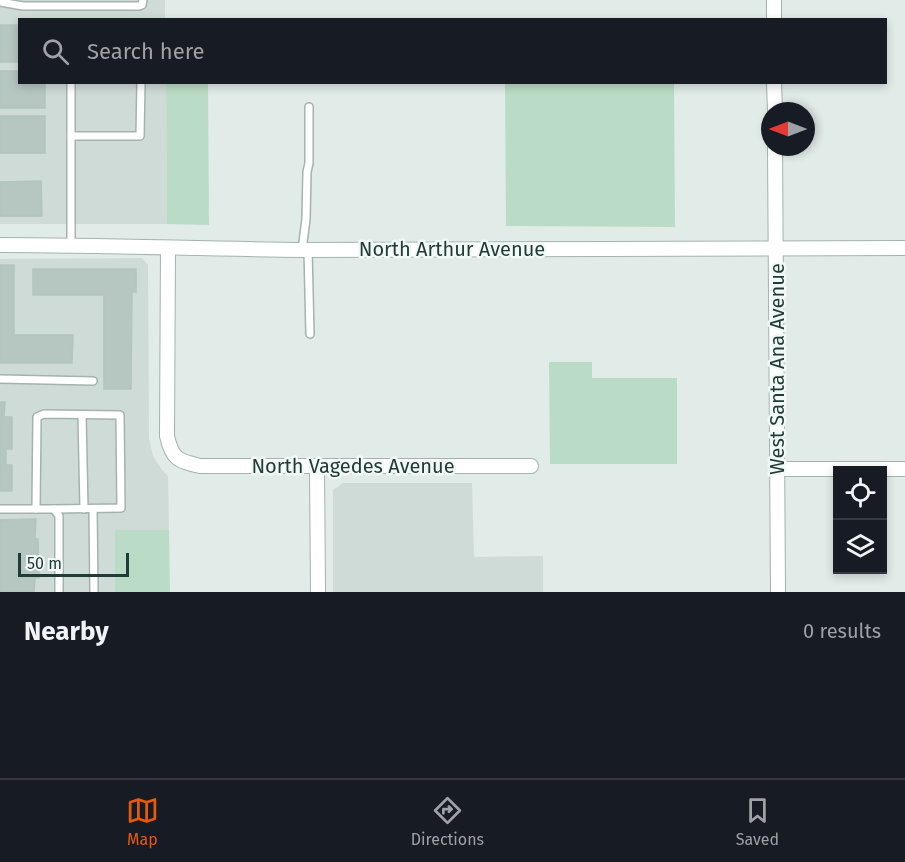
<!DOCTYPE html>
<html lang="en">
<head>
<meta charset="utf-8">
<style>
  :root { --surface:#171b24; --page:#242831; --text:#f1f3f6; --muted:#9ea1a6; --line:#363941; --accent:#ea580c }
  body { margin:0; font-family:"Fira Sans",sans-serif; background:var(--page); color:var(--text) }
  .controls { position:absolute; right:18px; bottom:18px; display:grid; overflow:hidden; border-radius:0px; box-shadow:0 3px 9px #0003 }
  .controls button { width:54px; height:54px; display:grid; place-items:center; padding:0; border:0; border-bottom:2px solid var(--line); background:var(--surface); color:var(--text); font:30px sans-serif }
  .compass { position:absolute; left:761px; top:102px; width:54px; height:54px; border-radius:50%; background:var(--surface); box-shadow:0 3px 9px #0003; rotate:270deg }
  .scale { position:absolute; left:18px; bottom:15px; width:111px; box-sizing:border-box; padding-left:6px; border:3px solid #213c37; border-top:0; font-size:16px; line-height:21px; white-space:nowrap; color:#213c37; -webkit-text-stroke:4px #f1f8f5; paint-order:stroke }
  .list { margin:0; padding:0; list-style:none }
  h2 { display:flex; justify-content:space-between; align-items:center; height:78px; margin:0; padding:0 24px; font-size:26px }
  h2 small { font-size:20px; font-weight:400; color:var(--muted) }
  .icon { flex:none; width:33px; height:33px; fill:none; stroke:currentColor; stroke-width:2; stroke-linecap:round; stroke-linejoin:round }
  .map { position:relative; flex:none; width:905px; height:592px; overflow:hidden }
  .search { position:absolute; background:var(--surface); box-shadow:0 3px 9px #0003; left:18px; right:18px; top:18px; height:66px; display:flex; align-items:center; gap:15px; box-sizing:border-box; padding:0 21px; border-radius:0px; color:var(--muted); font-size:22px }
  .sheet { height:186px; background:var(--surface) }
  nav { display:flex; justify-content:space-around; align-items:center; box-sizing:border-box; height:84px; border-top:2px solid var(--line); background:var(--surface); font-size:16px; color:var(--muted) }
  nav a { display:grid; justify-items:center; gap:3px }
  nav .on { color:var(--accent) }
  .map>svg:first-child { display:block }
</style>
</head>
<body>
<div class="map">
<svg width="905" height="592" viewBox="0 0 905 592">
  <rect width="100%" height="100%" fill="#e1ebe8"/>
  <g fill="#cfdbd7">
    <path d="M 0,0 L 165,0 L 165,19 L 20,20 L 20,82 L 166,83 L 167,224 L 0,224 Z"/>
    <path d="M 142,258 L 148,265 L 149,438 L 153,456 L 162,470 L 168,476 L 169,530 L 115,533 L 115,592 L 0,592 L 0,259 Z"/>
    <path d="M 343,483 L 472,483 L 474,557 L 543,556 L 543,592 L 333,592 L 333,490 Z"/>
  </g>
  <g fill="#badcc6">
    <path d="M 166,83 L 208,83 L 209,225 L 167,224 Z"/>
    <path d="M 505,83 L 674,83 L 675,227 L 506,226 Z"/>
    <path d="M 549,362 L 592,362 L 592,378 L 677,378 L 677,464 L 550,464 Z"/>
    <path d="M 115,530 L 169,530 L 170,592 L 115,592 Z"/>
  </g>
  <g fill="#b6c6c1" stroke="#b3c5bf" stroke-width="1.5">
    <rect x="0" y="25" width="20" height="37"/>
    <path d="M 0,71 L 20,71 L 20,82 L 45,82 L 45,108 L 0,108 Z"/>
    <rect x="0" y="116" width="45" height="37"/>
    <path d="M 41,181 L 42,216 L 0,216 L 0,182 Z"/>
    <path d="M 0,265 L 14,265 L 14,335 L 73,335 L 72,363 L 0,363 Z"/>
    <path d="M 33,269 L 136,269 L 136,292 L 132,292 L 131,389 L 104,389 L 104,295 L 33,295 Z"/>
    <path d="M 0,402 L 5,402 L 4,417 L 12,417 L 12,449 L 6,449 L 6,465 L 12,465 L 12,491 L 0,491 Z"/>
    <path d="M 36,519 L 35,539 L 38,539 L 39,578 L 35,578 L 34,592 L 0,592 L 0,520 Z"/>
  </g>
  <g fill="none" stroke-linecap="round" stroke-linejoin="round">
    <g stroke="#a4b3af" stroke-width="10">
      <g id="lane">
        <path d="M 0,2 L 23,6 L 139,6 L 142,5 L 143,0"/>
        <path d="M 71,136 L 140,136 L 141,82"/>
        <path d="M 71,245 L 71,82"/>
        <path d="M 302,250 L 306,219 L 307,172 L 309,163 L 309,107"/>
        <path d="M 308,250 L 310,334"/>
        <path d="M 0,379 L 93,381"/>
        <path d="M 82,415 L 84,509"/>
        <path d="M 0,509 L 54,509 L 59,516 L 59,592"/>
        <path d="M 36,509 L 37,417 L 44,414 L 120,415 L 121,508 L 54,509"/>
        <path d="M 93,509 L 94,592"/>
      </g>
    </g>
    <g stroke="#a4b3af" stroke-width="16">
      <g id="street">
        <path d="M 774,0 L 774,20"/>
        <path d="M 774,82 L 775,111"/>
        <path d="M 775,147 L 778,592"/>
        <path d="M 0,245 C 102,245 203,249 305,250 C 505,250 705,248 905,248"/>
        <path d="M 168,248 L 167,436 C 172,459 178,461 200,466 L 531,466"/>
        <path d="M 317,467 L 318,592"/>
        <path d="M 778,469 L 905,469"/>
      </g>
    </g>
    <use href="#lane" stroke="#fff" stroke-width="7"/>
    <use href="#street" stroke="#fff" stroke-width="14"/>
  </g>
  <g text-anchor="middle" stroke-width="5" stroke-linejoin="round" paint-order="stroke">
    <g font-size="20" fill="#213c37" stroke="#f1f8f5">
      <text x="452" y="256">North Arthur Avenue</text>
      <text transform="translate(777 369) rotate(-90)" y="7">West Santa Ana Avenue</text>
      <text x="353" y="473">North Vagedes Avenue</text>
    </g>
  </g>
</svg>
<div class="controls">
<button><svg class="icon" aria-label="locate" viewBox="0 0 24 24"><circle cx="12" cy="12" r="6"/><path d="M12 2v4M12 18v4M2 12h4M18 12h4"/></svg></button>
<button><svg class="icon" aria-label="layers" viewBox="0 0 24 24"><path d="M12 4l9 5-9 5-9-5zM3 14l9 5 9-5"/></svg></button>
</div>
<svg class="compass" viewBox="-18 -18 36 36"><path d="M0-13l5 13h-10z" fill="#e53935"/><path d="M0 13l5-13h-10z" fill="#9ea1a6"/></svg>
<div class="scale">50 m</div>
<div class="search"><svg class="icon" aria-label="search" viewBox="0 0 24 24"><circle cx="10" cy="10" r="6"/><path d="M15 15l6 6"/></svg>Search here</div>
</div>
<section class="sheet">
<h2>Nearby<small>0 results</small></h2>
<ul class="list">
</ul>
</section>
<nav>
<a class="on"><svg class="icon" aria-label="map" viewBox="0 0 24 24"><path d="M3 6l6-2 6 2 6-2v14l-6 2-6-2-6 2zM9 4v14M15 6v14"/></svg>Map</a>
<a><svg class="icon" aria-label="directions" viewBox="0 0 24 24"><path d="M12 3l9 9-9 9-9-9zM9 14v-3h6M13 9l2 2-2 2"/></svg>Directions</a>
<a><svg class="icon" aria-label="saved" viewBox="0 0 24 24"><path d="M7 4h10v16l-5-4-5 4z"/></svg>Saved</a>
</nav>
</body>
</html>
